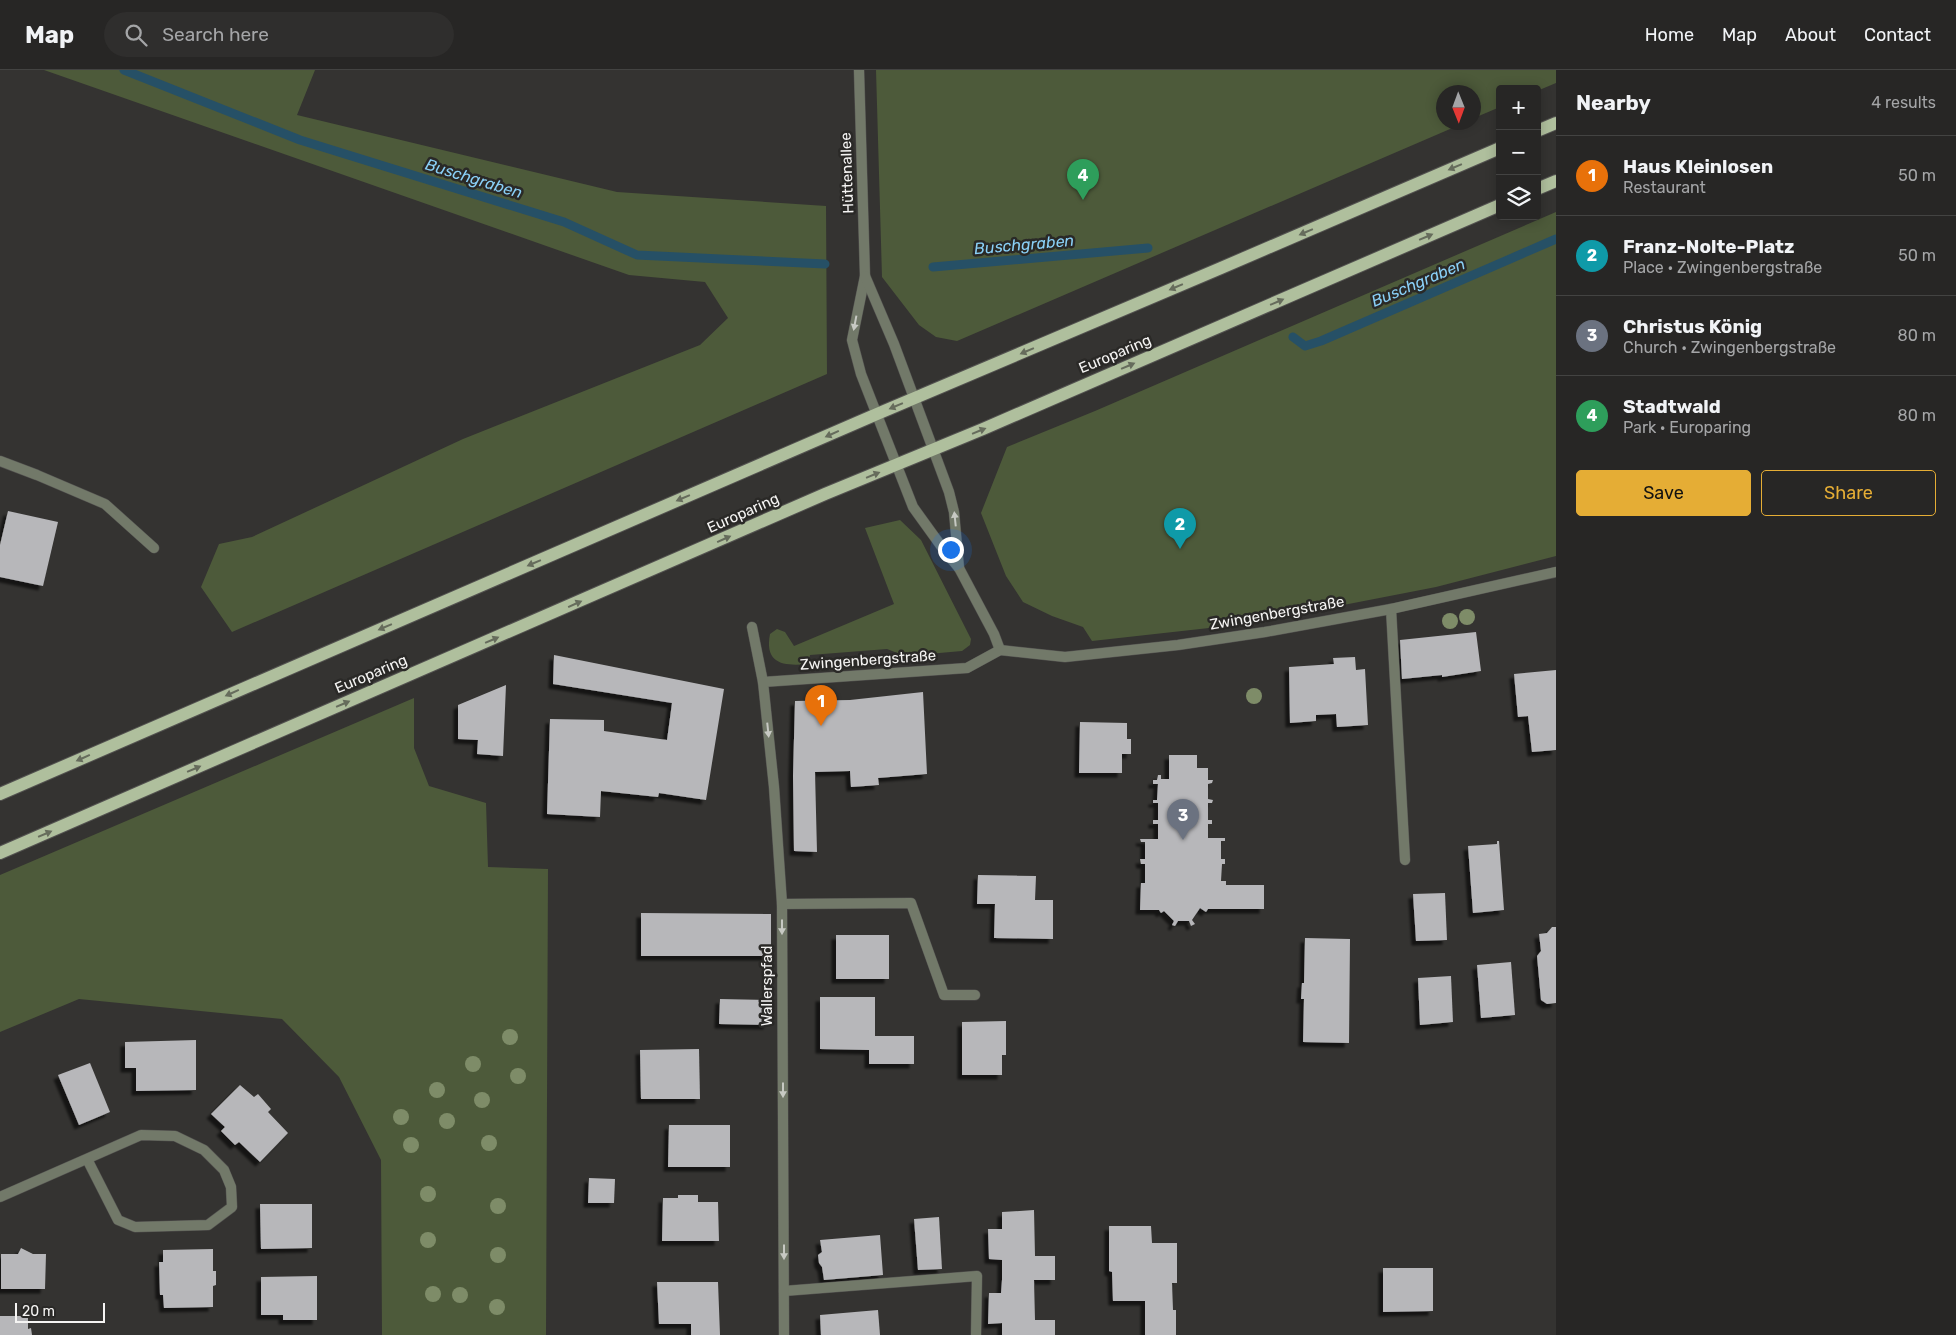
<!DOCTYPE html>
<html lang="en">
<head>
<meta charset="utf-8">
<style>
  :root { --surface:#272625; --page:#2f2e2d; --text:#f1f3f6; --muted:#a4a5a7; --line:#434342; --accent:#e5ad35 }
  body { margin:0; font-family:Rubik,sans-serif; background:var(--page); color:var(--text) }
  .controls { position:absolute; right:15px; top:15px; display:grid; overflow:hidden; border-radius:5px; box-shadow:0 2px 12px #0003 }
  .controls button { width:45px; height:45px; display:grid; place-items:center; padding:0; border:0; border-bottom:1px solid var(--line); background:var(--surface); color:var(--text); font:25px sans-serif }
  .compass { position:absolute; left:1436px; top:15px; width:45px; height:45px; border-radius:50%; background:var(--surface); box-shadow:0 2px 12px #0003; rotate:179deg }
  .scale { position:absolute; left:15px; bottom:12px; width:90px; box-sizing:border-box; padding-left:5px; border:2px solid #f5f4f3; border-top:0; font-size:14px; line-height:18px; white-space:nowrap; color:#f5f4f3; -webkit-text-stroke:4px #2a2927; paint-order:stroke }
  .you { position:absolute; left:950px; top:479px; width:18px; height:18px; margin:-12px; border:4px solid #fff; border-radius:50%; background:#1a73e8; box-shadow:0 0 0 8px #1a73e833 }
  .badge { display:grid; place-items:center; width:32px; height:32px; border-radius:50%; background:var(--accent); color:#fff; font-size:16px; font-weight:700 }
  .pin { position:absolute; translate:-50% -41px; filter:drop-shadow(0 1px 2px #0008) }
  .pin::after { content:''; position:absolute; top:26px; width:18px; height:15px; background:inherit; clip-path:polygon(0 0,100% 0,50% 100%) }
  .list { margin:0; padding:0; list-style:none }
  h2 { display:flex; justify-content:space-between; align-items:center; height:65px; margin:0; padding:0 20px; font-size:21px }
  h2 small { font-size:16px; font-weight:400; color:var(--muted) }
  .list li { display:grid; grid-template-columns:32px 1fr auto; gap:15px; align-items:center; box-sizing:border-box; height:80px; padding:0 20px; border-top:1px solid var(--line) }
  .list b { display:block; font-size:19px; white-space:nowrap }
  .list p { margin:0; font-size:16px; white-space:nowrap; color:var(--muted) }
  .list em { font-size:16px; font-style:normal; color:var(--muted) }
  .actions { display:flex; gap:10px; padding:15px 20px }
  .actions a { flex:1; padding:11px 0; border:1px solid var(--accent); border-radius:5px; text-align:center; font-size:18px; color:var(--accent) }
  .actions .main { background:var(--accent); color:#111 }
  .icon { flex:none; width:28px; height:28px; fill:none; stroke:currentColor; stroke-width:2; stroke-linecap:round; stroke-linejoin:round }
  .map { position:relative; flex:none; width:1556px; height:1265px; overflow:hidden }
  header { display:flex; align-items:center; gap:30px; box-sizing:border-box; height:70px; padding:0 25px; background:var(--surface); border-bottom:1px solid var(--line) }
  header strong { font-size:24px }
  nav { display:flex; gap:28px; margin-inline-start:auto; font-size:18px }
  .search { width:350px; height:45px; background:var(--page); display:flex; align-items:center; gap:12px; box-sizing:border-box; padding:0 18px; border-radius:28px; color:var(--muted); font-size:19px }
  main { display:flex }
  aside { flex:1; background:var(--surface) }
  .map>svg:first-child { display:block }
</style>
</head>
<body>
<header>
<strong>Map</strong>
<div class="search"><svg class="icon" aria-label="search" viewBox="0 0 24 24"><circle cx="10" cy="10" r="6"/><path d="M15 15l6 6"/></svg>Search here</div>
<nav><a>Home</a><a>Map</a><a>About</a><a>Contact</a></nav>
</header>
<main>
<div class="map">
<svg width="1556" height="1265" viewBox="0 0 1556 1265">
  <defs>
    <filter id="shadow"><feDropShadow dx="-4.5" dy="4.5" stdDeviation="1" flood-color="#0009"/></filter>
  </defs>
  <rect width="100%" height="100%" fill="#343331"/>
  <g fill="#4d5a3a">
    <path d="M 44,0 L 315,0 L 297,45 L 617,122 L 826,136 L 827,304 L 232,562 L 201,517 L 219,474 L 252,467 L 463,369 L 700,275 L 728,248 L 705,212 L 629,205 Z"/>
    <path d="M 876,0 L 1556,0 L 1556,13 L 1537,21 L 1537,19 L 1500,19 L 1500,37 L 1474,48 L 1474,22 L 1444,22 L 1444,52 L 1464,53 L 957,271 L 936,267 L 919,255 L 882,207 Z"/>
    <path d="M 1556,142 L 1556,486 L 1436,517 L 1245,554 L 1092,571 L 1083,557 L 1052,546 L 1023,532 L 1006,506 L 981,443 L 1007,377 L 1095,341 Z"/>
    <path d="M 900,450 L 921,470 L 971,569 L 970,575 L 962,581 L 905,586 L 887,579 L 810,585 L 808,594 C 785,596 764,595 770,564 L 777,559 L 785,562 L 794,576 L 894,534 L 865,458 Z"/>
    <path d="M 414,628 L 414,678 L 429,716 L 486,733 L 488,797 L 548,799 L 546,1265 L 382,1265 L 381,1090 L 339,1007 L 282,949 L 79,929 L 0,962 L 0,805 Z"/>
  </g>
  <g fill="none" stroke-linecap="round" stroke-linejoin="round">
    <g stroke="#265066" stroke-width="9">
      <path d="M 124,0 L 300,70 L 564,152 L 637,185 L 825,194"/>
      <path d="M 933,197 L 1148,178"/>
      <path d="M 1293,267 L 1305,276 L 1321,271 L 1556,169"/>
    </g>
  </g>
  <g fill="#b7b7ba" filter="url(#shadow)">
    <path d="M 8,441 L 58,452 L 43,516 L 0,507 L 0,475 Z"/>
    <path d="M 1476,562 L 1481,601 L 1442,607 L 1442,605 L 1402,609 L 1400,570 Z"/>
    <path d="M 554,585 L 724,619 L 706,730 L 659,723 L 658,727 L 601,721 L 600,747 L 547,744 L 550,649 L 604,650 L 604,661 L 667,670 L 672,633 L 553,614 Z"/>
    <path d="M 1355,587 L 1356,600 L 1365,599 L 1368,655 L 1337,657 L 1336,644 L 1316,645 L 1316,651 L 1290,653 L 1289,597 L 1334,594 L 1333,588 Z"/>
    <path d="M 1556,600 L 1556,680 L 1532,682 L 1528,646 L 1518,647 L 1514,604 Z"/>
    <path d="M 506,615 L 503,686 L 477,684 L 478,670 L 458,669 L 458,635 Z"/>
    <path d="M 923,622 L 927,704 L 878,708 L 879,715 L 851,717 L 850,701 L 815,702 L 817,782 L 794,781 L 793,706 L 795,631 L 850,630 Z"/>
    <path d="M 1080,652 L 1127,653 L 1127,669 L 1131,669 L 1131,684 L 1122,684 L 1122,703 L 1079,703 Z"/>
    <path d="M 1169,685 L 1197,685 L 1197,698 L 1208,698 L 1208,710 L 1213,710 L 1212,713 L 1208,714 L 1208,729 L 1213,730 L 1212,733 L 1208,733 L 1208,750 L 1212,750 L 1212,754 L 1208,754 L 1208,768 L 1225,768 L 1225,771 L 1221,771 L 1221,789 L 1225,789 L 1225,794 L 1222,794 L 1221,811 L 1226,811 L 1226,815 L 1264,815 L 1264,839 L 1208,839 L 1206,842 L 1200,838 L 1192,850 L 1195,854 L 1191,856 L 1189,851 L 1178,851 L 1175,856 L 1172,855 L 1174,851 L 1164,841 L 1161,843 L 1159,840 L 1140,840 L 1141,813 L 1145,813 L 1145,794 L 1141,794 L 1140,789 L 1145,789 L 1145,772 L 1141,772 L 1140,769 L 1158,769 L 1158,754 L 1153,754 L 1153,750 L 1158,750 L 1158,733 L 1153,733 L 1153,730 L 1157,730 L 1158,714 L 1153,714 L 1153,710 L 1157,710 L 1158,705 L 1161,705 L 1161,709 L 1169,709 Z"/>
    <path d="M 1497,771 L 1499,771 L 1504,840 L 1473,843 L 1468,776 L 1497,774 Z"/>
    <path d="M 978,805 L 1036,806 L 1035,830 L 1053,830 L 1053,869 L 994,868 L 995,834 L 977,834 Z"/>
    <path d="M 1445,823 L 1447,870 L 1416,871 L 1413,824 Z"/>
    <path d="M 641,843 L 771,844 L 771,886 L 641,886 Z"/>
    <path d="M 1552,857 L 1556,857 L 1556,933 L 1547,934 L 1541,930 L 1537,886 L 1541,881 L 1539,864 L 1547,863 Z"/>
    <rect x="836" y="865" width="53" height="44"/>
    <path d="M 1305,868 L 1350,869 L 1349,973 L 1303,972 L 1304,929 L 1301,929 L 1302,913 L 1304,913 Z"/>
    <path d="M 1511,892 L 1515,945 L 1481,948 L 1477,895 Z"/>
    <path d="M 1451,906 L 1453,952 L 1420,955 L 1418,908 Z"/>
    <path d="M 820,927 L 875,927 L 875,966 L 914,966 L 914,994 L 869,994 L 869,980 L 820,979 Z"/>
    <path d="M 720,929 L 768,930 L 768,955 L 719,954 Z"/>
    <path d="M 1006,951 L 1006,985 L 1002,985 L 1002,1005 L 962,1005 L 962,952 Z"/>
    <path d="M 196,970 L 196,1020 L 136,1021 L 136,998 L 125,998 L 125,972 Z"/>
    <path d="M 699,979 L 700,1029 L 641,1029 L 640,980 Z"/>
    <path d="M 90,993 L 110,1042 L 79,1055 L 58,1005 Z"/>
    <path d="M 240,1015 L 254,1027 L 258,1024 L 271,1039 L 268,1042 L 288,1063 L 260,1092 L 239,1072 L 235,1075 L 221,1061 L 225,1057 L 211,1044 Z"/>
    <path d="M 669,1055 L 730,1055 L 730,1097 L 668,1097 Z"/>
    <path d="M 589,1108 L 615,1109 L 614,1133 L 588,1133 Z"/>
    <path d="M 678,1125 L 698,1125 L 698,1132 L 718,1132 L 719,1171 L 662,1171 L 663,1128 L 678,1128 Z"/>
    <path d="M 260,1134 L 312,1134 L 312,1178 L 261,1179 Z"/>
    <path d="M 1034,1140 L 1035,1186 L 1055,1186 L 1055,1210 L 1034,1210 L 1035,1250 L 1055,1250 L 1055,1265 L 1002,1265 L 1002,1253 L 988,1254 L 989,1223 L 1001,1223 L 1002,1210 L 1002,1190 L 989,1189 L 988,1159 L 1002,1159 L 1002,1142 Z"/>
    <path d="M 939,1147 L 942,1199 L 918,1200 L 914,1149 Z"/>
    <path d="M 1109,1156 L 1151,1156 L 1152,1173 L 1177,1173 L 1177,1213 L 1172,1213 L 1173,1240 L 1176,1240 L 1176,1265 L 1145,1265 L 1145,1231 L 1113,1231 L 1112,1202 L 1109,1201 Z"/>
    <path d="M 880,1165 L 883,1205 L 824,1210 L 822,1197 L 819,1193 L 818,1185 L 822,1182 L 820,1170 Z"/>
    <path d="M 21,1178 L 33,1184 L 46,1184 L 45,1219 L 1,1219 L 1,1184 L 18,1184 Z"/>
    <path d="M 213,1179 L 213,1201 L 216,1201 L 216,1215 L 213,1216 L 213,1237 L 164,1238 L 163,1225 L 160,1225 L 159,1192 L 163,1192 L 163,1180 Z"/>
    <path d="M 1383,1198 L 1433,1198 L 1433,1241 L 1383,1242 Z"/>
    <path d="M 317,1206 L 317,1250 L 283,1250 L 283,1245 L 261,1245 L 261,1207 Z"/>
    <path d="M 657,1212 L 718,1212 L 720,1265 L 691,1265 L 691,1254 L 659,1254 Z"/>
    <path d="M 878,1240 L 880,1265 L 821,1265 L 820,1245 Z"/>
    <path d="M 0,1246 L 28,1246 L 28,1259 L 31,1258 L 32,1265 L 0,1265 Z"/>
  </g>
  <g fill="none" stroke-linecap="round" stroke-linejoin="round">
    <g stroke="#535250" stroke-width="11">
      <g id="service">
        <path d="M 1391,539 L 1405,790"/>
        <path d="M 752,557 L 763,612"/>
        <path d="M 782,834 L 911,833 L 944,925 L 975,925"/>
        <path d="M 784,1221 L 977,1206 L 976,1265"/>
      </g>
    </g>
    <g stroke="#535250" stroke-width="11">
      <g id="minor">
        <path d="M 859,0 L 865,206 L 852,270 L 861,304 L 913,437 L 944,480 L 959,498 L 994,564 L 1000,580"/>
        <path d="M 865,206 L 894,274 L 949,422 L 954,442 L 959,498"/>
        <path d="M 0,391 L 37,405 L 105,434 L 154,478"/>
        <path d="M 0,1127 L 141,1065 L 175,1066 L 204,1080 L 224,1100 L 231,1117 L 232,1137 L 208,1155 L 135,1157 L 118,1150 L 87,1089"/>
        <path d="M 784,1265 L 782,834 L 774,717 L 763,612 L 967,598 L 1000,580 L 1065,587 L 1178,575 L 1265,562 L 1391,539 L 1556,502"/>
      </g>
    </g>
    <g stroke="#535250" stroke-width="14">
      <g id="primary">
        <path d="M 1537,61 L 1556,53"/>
        <path d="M 1537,119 L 1556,111"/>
        <path d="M 0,724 L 877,344 L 1221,198 L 1500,78"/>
        <path d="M 0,783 L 825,424 L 983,359 L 1500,135"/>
      </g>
    </g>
    <use href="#service" stroke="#727969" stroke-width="10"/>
    <use href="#minor" stroke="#727969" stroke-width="10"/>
    <use href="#primary" stroke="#afbf9d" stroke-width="12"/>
  </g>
  <g fill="#7e8c68">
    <circle cx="1467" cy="547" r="8"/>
    <circle cx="1450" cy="551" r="8"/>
    <circle cx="1254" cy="626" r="8"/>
    <circle cx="510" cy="967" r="8"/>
    <circle cx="473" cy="994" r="8"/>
    <circle cx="518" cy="1006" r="8"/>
    <circle cx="437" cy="1020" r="8"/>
    <circle cx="482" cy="1030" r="8"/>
    <circle cx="401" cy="1047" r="8"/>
    <circle cx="447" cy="1051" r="8"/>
    <circle cx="489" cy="1073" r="8"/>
    <circle cx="411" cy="1075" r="8"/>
    <circle cx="428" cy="1124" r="8"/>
    <circle cx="498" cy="1136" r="8"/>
    <circle cx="428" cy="1170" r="8"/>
    <circle cx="498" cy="1185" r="8"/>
    <circle cx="433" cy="1224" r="8"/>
    <circle cx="460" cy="1225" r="8"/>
    <circle cx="497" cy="1237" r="8"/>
  </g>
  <defs><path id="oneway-solid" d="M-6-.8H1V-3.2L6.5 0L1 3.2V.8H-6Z" transform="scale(1.25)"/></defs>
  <g fill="#666c5c">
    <use href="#oneway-solid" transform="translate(1455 97) rotate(157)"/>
    <use href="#oneway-solid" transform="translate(1306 162) rotate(157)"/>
    <use href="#oneway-solid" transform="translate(1426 167) rotate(-23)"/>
    <use href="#oneway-solid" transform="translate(1176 217) rotate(157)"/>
    <use href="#oneway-solid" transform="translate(1277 232) rotate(-23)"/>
    <use href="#oneway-solid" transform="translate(1027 281) rotate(157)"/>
    <use href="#oneway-solid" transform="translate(1128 296) rotate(-23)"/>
    <use href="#oneway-solid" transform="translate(896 336) rotate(157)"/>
    <use href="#oneway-solid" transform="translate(979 361) rotate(-22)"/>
    <use href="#oneway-solid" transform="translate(832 364) rotate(156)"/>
    <use href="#oneway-solid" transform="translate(873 405) rotate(-22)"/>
    <use href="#oneway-solid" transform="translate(683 428) rotate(157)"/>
    <use href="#oneway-solid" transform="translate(724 469) rotate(-24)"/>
    <use href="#oneway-solid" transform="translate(534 493) rotate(157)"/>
    <use href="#oneway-solid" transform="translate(575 534) rotate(-24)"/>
    <use href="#oneway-solid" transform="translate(385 557) rotate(157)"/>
    <use href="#oneway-solid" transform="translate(492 570) rotate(-23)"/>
    <use href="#oneway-solid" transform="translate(232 623) rotate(156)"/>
    <use href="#oneway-solid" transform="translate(343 634) rotate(-23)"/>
    <use href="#oneway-solid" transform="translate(83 688) rotate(156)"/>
    <use href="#oneway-solid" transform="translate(194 699) rotate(-23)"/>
    <use href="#oneway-solid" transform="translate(45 764) rotate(-23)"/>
  </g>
  <g fill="#c7c9c3">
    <use href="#oneway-solid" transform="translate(855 253) rotate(101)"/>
    <use href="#oneway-solid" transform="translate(955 449) rotate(-96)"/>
    <use href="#oneway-solid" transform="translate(768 660) rotate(84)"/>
    <use href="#oneway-solid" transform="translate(782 857) rotate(90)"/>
    <use href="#oneway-solid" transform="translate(783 1020) rotate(90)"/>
    <use href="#oneway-solid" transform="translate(784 1182) rotate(90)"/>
  </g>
  <g text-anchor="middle" stroke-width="5" stroke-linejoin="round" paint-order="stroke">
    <g font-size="15" fill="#f5f4f3" stroke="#2a2927">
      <text transform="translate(847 103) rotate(-92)" y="5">Hüttenallee</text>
      <text transform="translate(1115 284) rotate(-23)" y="5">Europaring</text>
      <text transform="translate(743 443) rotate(-24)" y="5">Europaring</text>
      <text transform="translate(1277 543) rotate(-10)" y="5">Zwingenbergstraße</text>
      <text transform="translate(868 590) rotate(-4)" y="5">Zwingenbergstraße</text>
      <text transform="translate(371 604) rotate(-23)" y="5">Europaring</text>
      <text transform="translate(767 916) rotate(-90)" y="5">Wallerspfad</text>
    </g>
    <g font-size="16" font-style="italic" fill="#8ad0f7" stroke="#2a2927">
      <text transform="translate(474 108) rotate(17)" y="6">Buschgraben</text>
      <text transform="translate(1024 174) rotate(-5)" y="6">Buschgraben</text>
      <text transform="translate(1418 212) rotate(-23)" y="6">Buschgraben</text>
    </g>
  </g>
</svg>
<div class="controls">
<button>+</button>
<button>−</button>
<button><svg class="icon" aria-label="layers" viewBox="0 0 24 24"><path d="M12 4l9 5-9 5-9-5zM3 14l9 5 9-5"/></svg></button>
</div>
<svg class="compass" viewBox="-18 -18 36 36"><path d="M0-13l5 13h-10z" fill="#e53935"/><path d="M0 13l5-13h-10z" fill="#a4a5a7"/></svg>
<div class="scale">20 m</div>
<div class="you"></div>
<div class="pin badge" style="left:821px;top:656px;background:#e8710a">1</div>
<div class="pin badge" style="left:1180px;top:479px;background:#0f9aa8">2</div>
<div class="pin badge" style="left:1183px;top:770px;background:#6b7280">3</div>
<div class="pin badge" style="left:1083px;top:130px;background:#2e9e5b">4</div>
</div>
<aside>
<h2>Nearby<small>4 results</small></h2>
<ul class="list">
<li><span class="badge" style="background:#e8710a">1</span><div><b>Haus Kleinlosen</b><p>Restaurant</p></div><em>50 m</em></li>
<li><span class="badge" style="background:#0f9aa8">2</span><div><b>Franz-Nolte-Platz</b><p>Place · Zwingenbergstraße</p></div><em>50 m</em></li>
<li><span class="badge" style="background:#6b7280">3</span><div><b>Christus König</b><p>Church · Zwingenbergstraße</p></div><em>80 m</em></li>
<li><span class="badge" style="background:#2e9e5b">4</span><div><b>Stadtwald</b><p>Park · Europaring</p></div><em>80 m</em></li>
</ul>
<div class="actions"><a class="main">Save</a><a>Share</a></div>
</aside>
</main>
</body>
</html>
